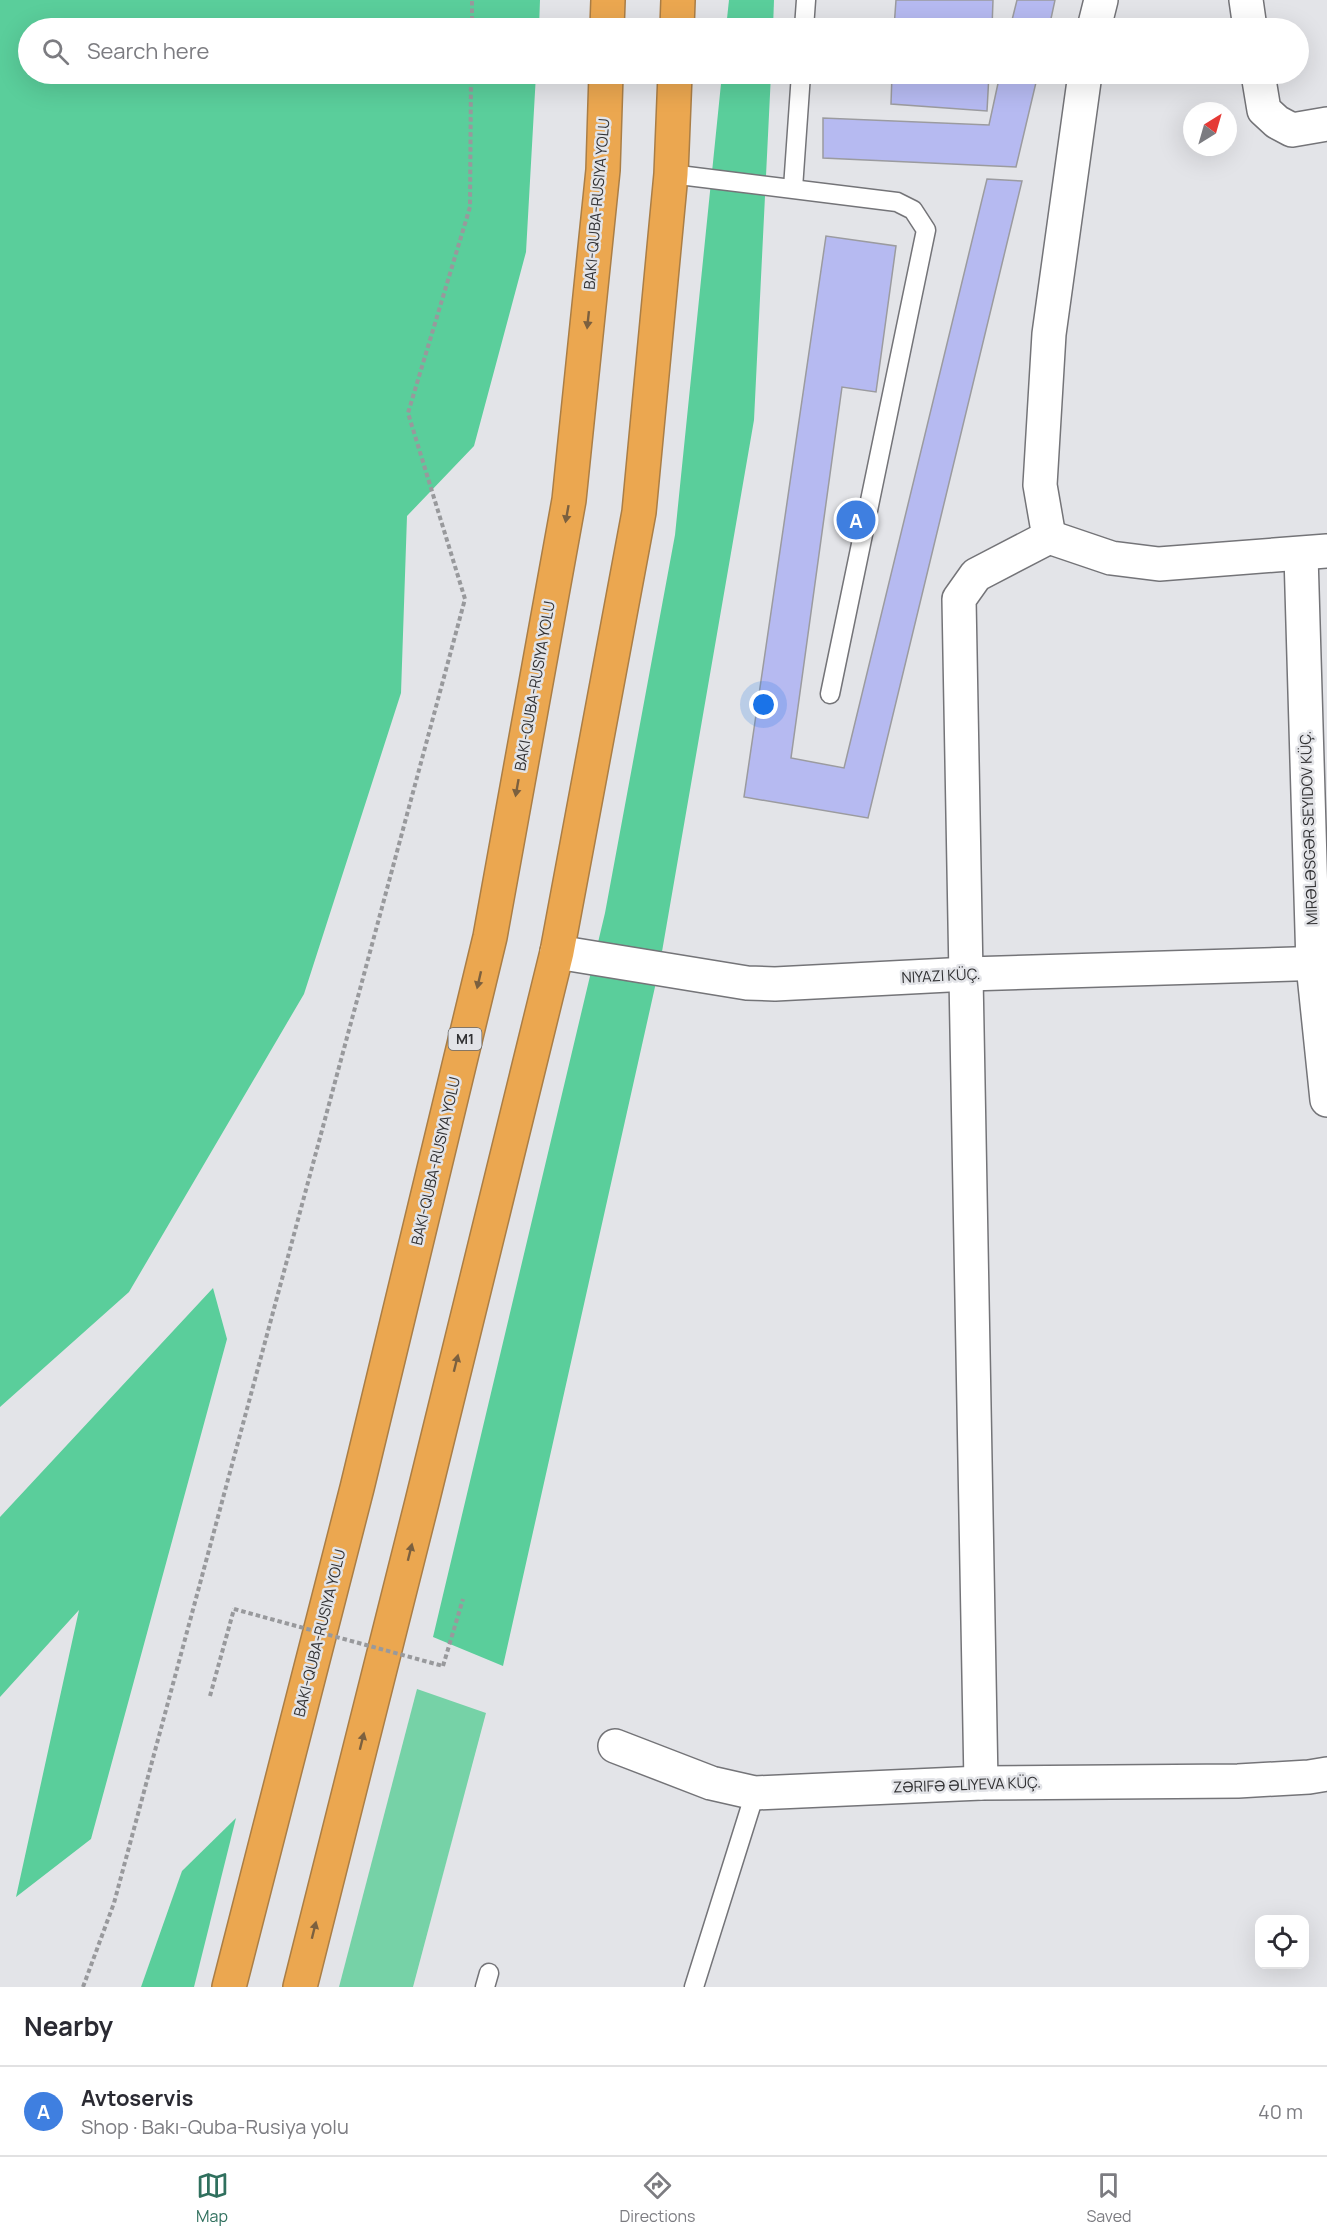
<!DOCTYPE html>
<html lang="en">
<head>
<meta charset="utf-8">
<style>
  :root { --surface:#fff; --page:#f7f7f7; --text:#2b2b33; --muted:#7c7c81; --line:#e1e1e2; --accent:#30705e }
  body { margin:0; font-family:Manrope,sans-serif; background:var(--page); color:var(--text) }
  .controls { position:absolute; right:18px; bottom:18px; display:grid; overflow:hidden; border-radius:12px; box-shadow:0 6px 24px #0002 }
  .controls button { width:54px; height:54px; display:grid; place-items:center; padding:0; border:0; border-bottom:2px solid var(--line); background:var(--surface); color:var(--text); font:30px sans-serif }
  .compass { position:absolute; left:1183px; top:102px; width:54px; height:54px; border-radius:50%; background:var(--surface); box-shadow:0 6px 24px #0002; rotate:37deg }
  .you { position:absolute; left:764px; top:705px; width:21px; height:21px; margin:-15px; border:4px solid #fff; border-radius:50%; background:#1a73e8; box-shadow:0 0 0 9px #1a73e833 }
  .badge { display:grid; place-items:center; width:39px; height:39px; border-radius:50%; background:var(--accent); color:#fff; font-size:20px; font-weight:700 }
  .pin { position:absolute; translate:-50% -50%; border:3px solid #fff; box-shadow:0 2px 6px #0006 }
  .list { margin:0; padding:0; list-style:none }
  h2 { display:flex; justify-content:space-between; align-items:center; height:78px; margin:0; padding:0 24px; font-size:26px }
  h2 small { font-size:20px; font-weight:400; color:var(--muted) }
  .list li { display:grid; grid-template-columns:39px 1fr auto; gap:18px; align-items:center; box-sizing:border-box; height:90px; padding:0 24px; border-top:2px solid var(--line) }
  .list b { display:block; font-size:22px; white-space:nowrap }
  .list p { margin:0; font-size:20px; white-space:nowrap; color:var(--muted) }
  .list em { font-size:20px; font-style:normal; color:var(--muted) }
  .icon { flex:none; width:33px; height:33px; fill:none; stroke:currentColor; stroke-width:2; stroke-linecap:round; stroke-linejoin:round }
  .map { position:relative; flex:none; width:1327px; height:1987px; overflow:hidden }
  .search { position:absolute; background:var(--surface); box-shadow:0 6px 24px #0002; left:18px; right:18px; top:18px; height:66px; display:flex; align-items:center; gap:15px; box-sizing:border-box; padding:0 21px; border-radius:33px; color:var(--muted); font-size:22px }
  .sheet { height:168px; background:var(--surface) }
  nav { display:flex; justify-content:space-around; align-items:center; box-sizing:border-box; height:84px; border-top:2px solid var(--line); background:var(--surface); font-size:16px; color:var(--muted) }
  nav a { display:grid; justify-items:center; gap:3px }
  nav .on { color:var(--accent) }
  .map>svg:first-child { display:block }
</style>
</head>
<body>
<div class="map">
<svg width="1327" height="1987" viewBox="0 0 1327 1987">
  <rect width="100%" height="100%" fill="#e3e4e8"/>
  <path fill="#76d2a7" d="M 417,1689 L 486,1713 L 413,1987 L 339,1987 Z"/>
  <g fill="#5ace9b">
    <path d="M 0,0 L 540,0 L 539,28 L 28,28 L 28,74 L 536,74 L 526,252 L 474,446 L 407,516 L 401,693 L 304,994 L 129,1292 L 0,1407 Z"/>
    <path d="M 729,0 L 774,0 L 773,28 L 726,28 Z"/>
    <path d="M 722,74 L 771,74 L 754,420 L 659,969 L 503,1666 L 433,1637 L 605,913 L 675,535 Z"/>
    <path d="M 213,1288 L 227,1339 L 91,1839 L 16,1897 L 79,1610 L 0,1697 L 0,1517 Z"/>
    <path d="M 236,1818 L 194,1987 L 141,1987 L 182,1871 Z"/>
  </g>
  <g fill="#b6baf1" stroke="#9b9b9f" stroke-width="1.5">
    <path d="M 896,0 L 993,0 L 992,28 L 894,28 Z"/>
    <path d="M 1017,0 L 1055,0 L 1049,28 L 1010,28 Z"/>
    <path d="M 892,74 L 989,74 L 987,111 L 891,104 Z"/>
    <path d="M 1000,74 L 1038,74 L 1016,167 L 823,158 L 823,118 L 989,125 Z"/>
    <path d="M 987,179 L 1022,181 L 868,818 L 744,797 L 826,236 L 896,246 L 876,392 L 842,387 L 791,758 L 844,768 Z"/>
  </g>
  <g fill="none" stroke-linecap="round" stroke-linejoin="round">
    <g stroke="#747478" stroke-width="21">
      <g id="lane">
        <path d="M 804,28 L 806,0"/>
        <path d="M 671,174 L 897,202 L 913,210 L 926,230 L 830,694"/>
        <path d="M 793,188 L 801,74"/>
        <path d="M 485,1987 L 489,1973"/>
        <path d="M 694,1987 L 755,1793"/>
      </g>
    </g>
    <g stroke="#747478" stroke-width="36">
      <g id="street">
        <path d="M 1246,0 L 1250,28"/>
        <path d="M 1094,28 L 1101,0"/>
        <path d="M 1258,74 L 1264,110 L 1277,122 L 1292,130 L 1327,124"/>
        <path d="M 1049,537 L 1111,558 L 1159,564 L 1327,551"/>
        <path d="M 1301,555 L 1313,965 L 1327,1100"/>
        <path d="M 557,952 L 747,983 L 775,984 L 968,974 L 1327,963"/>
        <path d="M 615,1746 L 711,1783 L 755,1793 L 981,1783 L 1238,1781 L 1309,1777 L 1327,1774"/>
        <path d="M 981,1783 L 959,599 L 976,575 L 1049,537 L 1040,485 L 1049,334 L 1085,74"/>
      </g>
    </g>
    <g stroke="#aa7e46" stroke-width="36">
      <g id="highway">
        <path d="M 607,28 L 608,0"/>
        <path d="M 677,28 L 678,0"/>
        <path d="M 229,1987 L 357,1488 L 490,937 L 569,500 L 603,170 L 606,74"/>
        <path d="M 300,1987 L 422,1502 L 557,952 L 639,512 L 671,174 L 675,74"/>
      </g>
    </g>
    <g stroke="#98999c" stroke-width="4" stroke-dasharray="4.5 3" stroke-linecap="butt">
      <path d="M 472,28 L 472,0"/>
      <path d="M 443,1666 L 463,1599"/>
      <path d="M 210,1696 L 234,1609"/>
      <path d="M 83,1987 L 114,1903 L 465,599 L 408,413 L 470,207 L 471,74"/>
    </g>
    <use href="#lane" stroke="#fff" stroke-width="18"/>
    <use href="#street" stroke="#fff" stroke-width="33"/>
    <use href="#highway" stroke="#eba750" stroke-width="33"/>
    <path stroke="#98999c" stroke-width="4" stroke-dasharray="4.5 3" stroke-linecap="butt" d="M 234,1609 L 443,1666"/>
  </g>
  <defs><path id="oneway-solid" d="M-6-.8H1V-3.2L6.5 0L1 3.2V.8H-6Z" transform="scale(1.5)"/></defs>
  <g fill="#7b603f">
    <use href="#oneway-solid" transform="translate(588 320) rotate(96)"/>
    <use href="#oneway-solid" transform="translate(567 514) rotate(100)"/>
    <use href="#oneway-solid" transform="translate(517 788) rotate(100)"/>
    <use href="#oneway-solid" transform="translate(479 980) rotate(103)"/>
    <use href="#oneway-solid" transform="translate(456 1363) rotate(-76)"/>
    <use href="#oneway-solid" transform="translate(410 1552) rotate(-76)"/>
    <use href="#oneway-solid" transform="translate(362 1741) rotate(-76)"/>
    <use href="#oneway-solid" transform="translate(314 1930) rotate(-76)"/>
  </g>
  <g text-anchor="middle" stroke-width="5" stroke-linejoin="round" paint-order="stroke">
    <rect fill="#e3e4e8" stroke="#666769" stroke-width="1.5" x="448.5" y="1028" width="33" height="22" rx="4.5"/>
    <g font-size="14" font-weight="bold" fill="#313133">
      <text x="465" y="1044">M1</text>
    </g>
    <g font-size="15" fill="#313133" stroke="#e3e4e8">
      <text transform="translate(597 204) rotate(-85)" y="5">BAKI-QUBA-RUSIYA YOLU</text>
      <text transform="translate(535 686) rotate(-80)" y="5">BAKI-QUBA-RUSIYA YOLU</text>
      <text transform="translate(1309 828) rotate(-92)" y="5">MIRƏLƏSGƏR SEYIDOV KÜÇ.</text>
      <text transform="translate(941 976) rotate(-3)" y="5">NIYAZI KÜÇ.</text>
      <text transform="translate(436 1161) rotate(-77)" y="5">BAKI-QUBA-RUSIYA YOLU</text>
      <text transform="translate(320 1633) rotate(-76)" y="5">BAKI-QUBA-RUSIYA YOLU</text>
      <text transform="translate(967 1785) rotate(-2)" y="5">ZƏRIFƏ ƏLIYEVA KÜÇ.</text>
    </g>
  </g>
</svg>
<div class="controls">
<button><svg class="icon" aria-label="locate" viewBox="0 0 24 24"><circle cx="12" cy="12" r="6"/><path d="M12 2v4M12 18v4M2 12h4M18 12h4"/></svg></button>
</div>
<svg class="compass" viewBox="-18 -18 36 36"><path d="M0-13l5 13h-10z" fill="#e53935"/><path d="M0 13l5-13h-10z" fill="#7c7c81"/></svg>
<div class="you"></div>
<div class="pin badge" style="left:856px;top:520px;background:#3f7fe0">A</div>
<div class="search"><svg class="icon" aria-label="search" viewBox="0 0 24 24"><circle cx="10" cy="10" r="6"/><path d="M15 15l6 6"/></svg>Search here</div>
</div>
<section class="sheet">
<h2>Nearby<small></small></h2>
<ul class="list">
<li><span class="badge" style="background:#3f7fe0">A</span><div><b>Avtoservis</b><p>Shop · Bakı-Quba-Rusiya yolu</p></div><em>40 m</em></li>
</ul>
</section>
<nav>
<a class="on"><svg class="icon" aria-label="map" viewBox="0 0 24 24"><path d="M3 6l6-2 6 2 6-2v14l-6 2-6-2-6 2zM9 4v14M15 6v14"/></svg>Map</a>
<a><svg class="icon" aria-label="directions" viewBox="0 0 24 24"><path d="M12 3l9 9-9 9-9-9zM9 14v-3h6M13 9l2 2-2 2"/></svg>Directions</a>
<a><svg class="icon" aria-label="saved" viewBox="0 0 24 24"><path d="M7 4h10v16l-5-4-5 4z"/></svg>Saved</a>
</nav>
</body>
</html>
